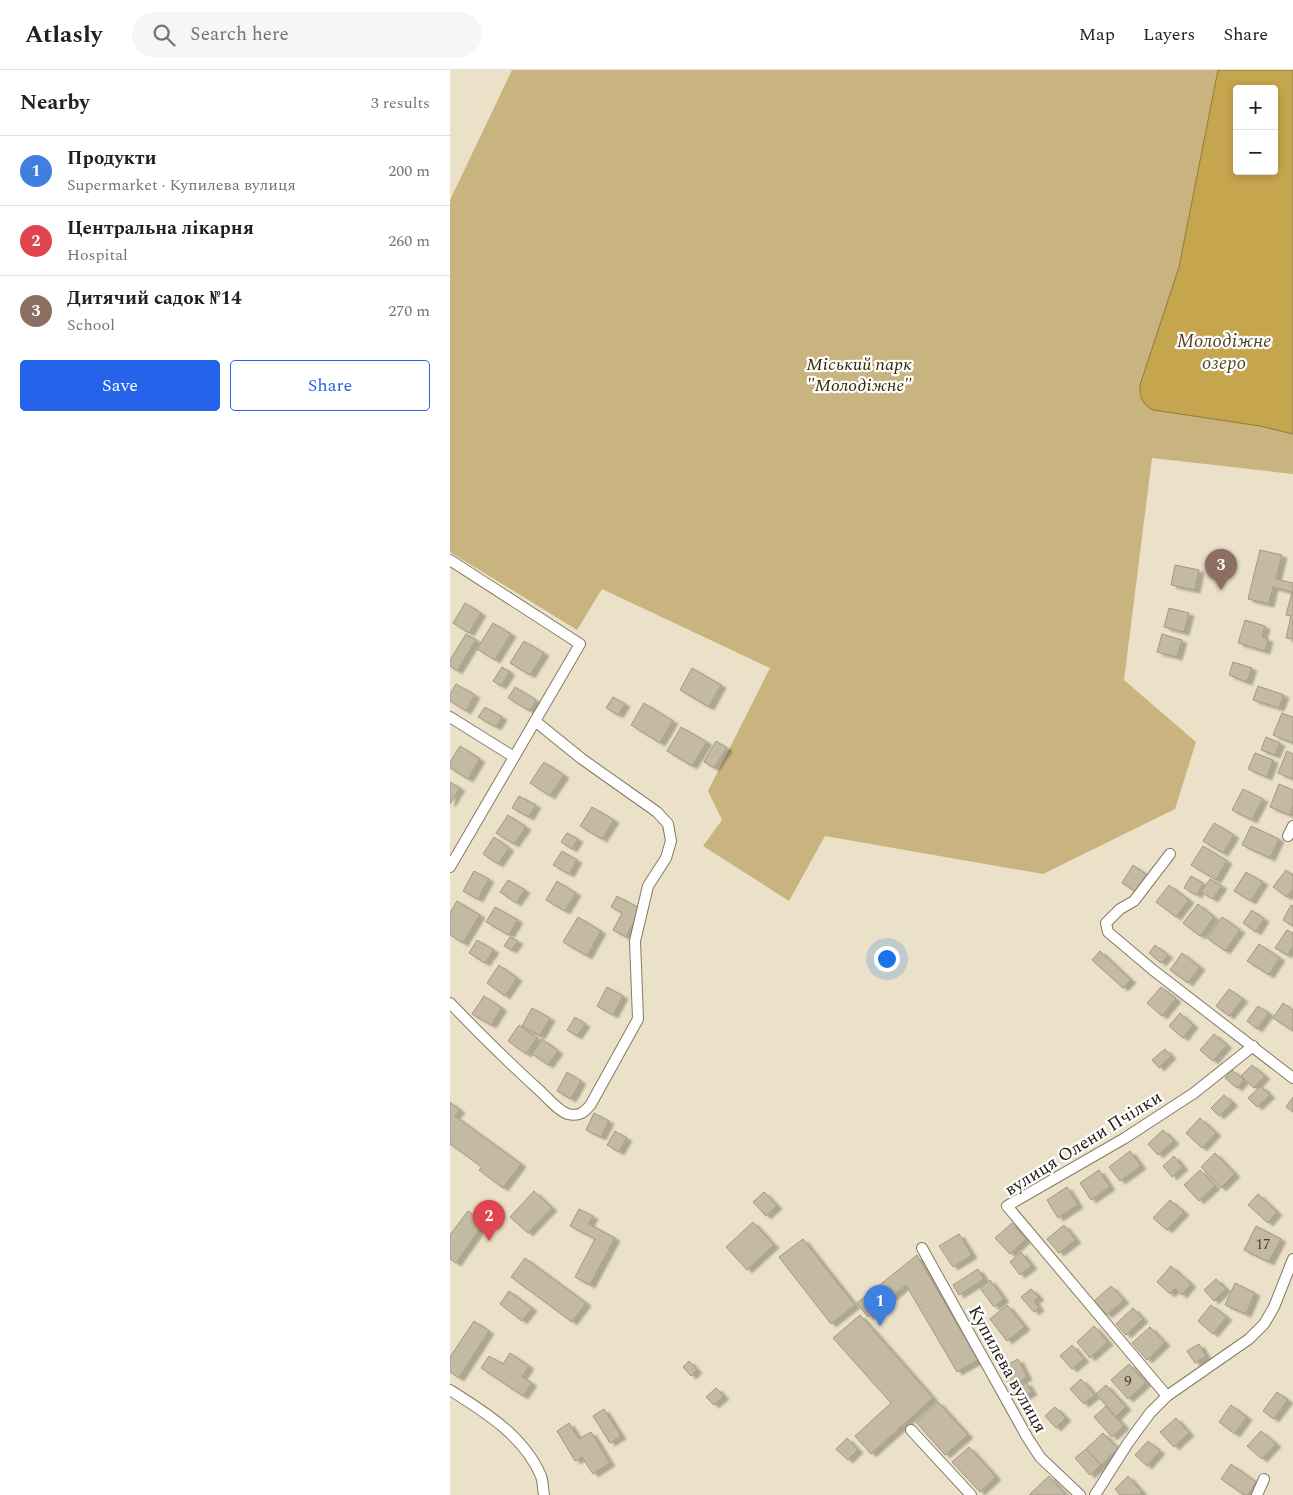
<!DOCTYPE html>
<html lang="en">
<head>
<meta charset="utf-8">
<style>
  :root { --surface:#fff; --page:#f6f6f6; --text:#202124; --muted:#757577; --line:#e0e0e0; --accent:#2563eb }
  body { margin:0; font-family:Spectral,serif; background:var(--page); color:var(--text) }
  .controls { position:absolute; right:15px; top:15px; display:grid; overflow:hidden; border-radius:5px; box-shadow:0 2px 8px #0003 }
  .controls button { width:45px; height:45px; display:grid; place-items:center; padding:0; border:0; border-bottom:1px solid var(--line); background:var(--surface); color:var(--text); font:25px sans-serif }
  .you { position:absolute; left:436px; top:888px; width:18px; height:18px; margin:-12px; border:4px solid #fff; border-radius:50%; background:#1a73e8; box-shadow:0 0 0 8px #1a73e833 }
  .badge { display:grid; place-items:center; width:32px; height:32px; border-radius:50%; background:var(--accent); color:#fff; font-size:16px; font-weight:700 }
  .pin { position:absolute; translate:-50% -41px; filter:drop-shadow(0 1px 2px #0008) }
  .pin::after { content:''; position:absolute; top:26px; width:18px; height:15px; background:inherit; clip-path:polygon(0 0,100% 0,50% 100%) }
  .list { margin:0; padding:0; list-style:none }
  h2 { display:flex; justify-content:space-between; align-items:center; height:65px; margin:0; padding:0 20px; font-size:21px }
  h2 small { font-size:16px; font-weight:400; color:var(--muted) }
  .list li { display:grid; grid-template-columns:32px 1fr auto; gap:15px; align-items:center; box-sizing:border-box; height:70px; padding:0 20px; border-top:1px solid var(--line) }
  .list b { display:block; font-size:19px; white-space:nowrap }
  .list p { margin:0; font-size:16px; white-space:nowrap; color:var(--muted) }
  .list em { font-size:16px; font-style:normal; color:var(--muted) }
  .actions { display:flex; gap:10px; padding:15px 20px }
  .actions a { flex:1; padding:11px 0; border:1px solid var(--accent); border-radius:5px; text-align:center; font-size:18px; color:var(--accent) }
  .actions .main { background:var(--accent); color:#fff }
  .icon { flex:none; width:28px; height:28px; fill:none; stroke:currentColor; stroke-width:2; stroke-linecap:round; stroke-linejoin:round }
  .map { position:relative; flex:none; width:843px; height:1425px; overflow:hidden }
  header { display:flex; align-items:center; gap:30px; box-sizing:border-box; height:70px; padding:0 25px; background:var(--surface); border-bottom:1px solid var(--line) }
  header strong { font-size:24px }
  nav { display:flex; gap:28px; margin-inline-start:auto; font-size:18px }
  .search { width:350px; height:45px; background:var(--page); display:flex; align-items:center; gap:12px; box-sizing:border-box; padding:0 18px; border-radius:28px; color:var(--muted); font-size:19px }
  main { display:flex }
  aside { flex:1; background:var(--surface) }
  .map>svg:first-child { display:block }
</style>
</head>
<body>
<header>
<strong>Atlasly</strong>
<div class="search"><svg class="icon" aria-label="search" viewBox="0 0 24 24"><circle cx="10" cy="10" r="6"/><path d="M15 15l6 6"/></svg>Search here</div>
<nav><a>Map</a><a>Layers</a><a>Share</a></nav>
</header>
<main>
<aside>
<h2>Nearby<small>3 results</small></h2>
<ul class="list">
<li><span class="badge" style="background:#3f7fe0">1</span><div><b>Продукти</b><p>Supermarket · Купилева вулиця</p></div><em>200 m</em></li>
<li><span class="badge" style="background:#e0444e">2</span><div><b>Центральна лікарня</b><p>Hospital</p></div><em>260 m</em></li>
<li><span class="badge" style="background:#8d6e63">3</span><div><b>Дитячий садок №14</b><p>School</p></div><em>270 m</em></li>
</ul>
<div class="actions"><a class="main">Save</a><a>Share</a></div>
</aside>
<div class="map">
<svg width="843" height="1425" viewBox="0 0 843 1425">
  <defs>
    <filter id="shadow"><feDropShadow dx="5" dy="3" stdDeviation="1" flood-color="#0004"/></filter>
  </defs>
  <rect width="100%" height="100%" fill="#ebe1c8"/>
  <path fill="#c9b47f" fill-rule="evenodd" d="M 62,0 L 843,0 L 843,404 L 702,388 L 674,610 L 746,672 L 725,739 L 593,804 L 375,766 L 339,831 L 253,776 L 272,750 L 258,721 L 320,598 L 152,519 L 127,560 L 0,482 L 0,130 ZM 787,19 L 824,19 L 824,101 L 787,101 Z"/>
  <path fill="#c5a54d" stroke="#937b3b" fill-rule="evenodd" d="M 768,0 L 843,0 L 843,364 L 810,356 L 703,340 C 692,334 690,328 690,315 L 729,197 ZM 787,19 L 824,19 L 824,101 L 787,101 Z"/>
  <g fill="#c4baa3" stroke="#a29982" filter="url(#shadow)">
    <path d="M 810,480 L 832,485 L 826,509 L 843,513 L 843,569 L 836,568 L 841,546 L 836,545 L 842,522 L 823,517 L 819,534 L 798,529 Z"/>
    <path d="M 725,495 L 749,500 L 745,520 L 721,515 Z"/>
    <path d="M 15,533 L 31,543 L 19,563 L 3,553 Z"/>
    <path d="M 719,538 L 739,543 L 734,562 L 714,557 Z"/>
    <path d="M 795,550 L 815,556 L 812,567 L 818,569 L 815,581 L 788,573 Z"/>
    <path d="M 43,553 L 61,564 L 45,590 L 27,579 Z"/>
    <path d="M 16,564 L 26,570 L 7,601 L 0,596 L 0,590 Z"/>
    <path d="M 712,564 L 732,570 L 727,587 L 707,582 Z"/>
    <path d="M 74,571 L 94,583 L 80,605 L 60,593 Z"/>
    <path d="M 783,592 L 802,598 L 797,612 L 779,605 Z"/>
    <path d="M 52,597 L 60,602 L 51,616 L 43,611 Z"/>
    <path d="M 242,598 L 271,615 L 259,637 L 230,620 Z"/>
    <path d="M 6,614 L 25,625 L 16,641 L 0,631 L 0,624 Z"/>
    <path d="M 808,616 L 834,625 L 829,638 L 803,630 Z"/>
    <path d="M 65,617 L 86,630 L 80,641 L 58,628 Z"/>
    <path d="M 163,627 L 175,634 L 168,645 L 156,638 Z"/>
    <path d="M 194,633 L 223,651 L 210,673 L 181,655 Z"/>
    <path d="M 35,637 L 52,647 L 46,657 L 28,647 Z"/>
    <path d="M 832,643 L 843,647 L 843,673 L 823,665 Z"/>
    <path d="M 231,657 L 257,672 L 242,696 L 217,681 Z"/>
    <path d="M 816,667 L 830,673 L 825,685 L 811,680 Z"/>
    <path d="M 266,671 L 277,678 L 264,698 L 254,692 Z"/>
    <path d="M 10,676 L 30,689 L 18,709 L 0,698 L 0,692 Z"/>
    <path d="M 837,681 L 843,684 L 843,709 L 828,703 Z"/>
    <path d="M 805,683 L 823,690 L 817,707 L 798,699 Z"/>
    <path d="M 94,692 L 114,705 L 100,726 L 80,713 Z"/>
    <path d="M 0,712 L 10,718 L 0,734 Z"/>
    <path d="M 829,714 L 843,720 L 843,736 L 840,745 L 820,737 Z"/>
    <path d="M 793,719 L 813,729 L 802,750 L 782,740 Z"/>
    <path d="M 69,726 L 86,735 L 79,747 L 62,738 Z"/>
    <path d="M 142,737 L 164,750 L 152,769 L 130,756 Z"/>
    <path d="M 58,745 L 76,757 L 64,774 L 46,763 Z"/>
    <path d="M 764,753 L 784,765 L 773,783 L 753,771 Z"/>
    <path d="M 801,756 L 829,769 L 820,788 L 792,775 Z"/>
    <path d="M 117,763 L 128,769 L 122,779 L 111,772 Z"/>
    <path d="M 44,767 L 59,778 L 48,794 L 33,784 Z"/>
    <path d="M 753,776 L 777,791 L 766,810 L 741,795 Z"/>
    <path d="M 112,781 L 127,790 L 119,804 L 103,795 Z"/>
    <path d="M 683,795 L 697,805 L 686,822 L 672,813 Z"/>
    <path d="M 836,800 L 843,805 L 843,819 L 837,827 L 823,817 Z"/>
    <path d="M 24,801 L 39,809 L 28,829 L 13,821 Z"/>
    <path d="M 796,802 L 813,812 L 801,831 L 784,821 Z"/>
    <path d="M 741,806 L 753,813 L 747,825 L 734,818 Z"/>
    <path d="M 760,809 L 772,816 L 763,829 L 751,822 Z"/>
    <path d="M 58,810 L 75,820 L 66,833 L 50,822 Z"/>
    <path d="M 107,811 L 126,823 L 115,841 L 96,830 Z"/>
    <path d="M 719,815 L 739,830 L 726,847 L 706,832 Z"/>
    <path d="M 167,826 L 191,839 L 176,867 L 163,860 L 172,843 L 161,837 Z"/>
    <path d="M 7,831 L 30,845 L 13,873 L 0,865 L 0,843 Z"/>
    <path d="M 748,834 L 764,847 L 750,866 L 733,853 Z"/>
    <path d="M 841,835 L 843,836 L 843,856 L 833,850 Z"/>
    <path d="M 45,837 L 68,850 L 59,865 L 36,852 Z"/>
    <path d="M 802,840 L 814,849 L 806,862 L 793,853 Z"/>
    <path d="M 128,847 L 151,861 L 137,886 L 113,872 Z"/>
    <path d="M 772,847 L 790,860 L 775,881 L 757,868 Z"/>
    <path d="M 837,860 L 843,863 L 843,876 L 837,885 L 825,878 Z"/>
    <path d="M 60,867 L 68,871 L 62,880 L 54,876 Z"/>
    <path d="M 27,870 L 44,880 L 35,893 L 19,883 Z"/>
    <path d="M 809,874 L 830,888 L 819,905 L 797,891 Z"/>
    <path d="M 705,875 L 718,885 L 711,893 L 699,883 Z"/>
    <path d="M 650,881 L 681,910 L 673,918 L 642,890 Z"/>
    <path d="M 732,883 L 750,897 L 738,913 L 720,900 Z"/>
    <path d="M 49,895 L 67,908 L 55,926 L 37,913 Z"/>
    <path d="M 157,917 L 173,926 L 163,945 L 147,936 Z"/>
    <path d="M 711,917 L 726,929 L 712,946 L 697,933 Z"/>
    <path d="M 779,919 L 793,929 L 779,946 L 766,936 Z"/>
    <path d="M 34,926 L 52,938 L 41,955 L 22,944 Z"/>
    <path d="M 833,933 L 843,940 L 843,961 L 823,948 Z"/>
    <path d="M 808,936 L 819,943 L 807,959 L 797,951 Z"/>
    <path d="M 82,938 L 100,948 L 90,966 L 72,956 Z"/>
    <path d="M 730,943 L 743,955 L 733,968 L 719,956 Z"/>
    <path d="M 125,947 L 135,954 L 127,966 L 117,960 Z"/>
    <path d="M 69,955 L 87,968 L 76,984 L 58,971 Z"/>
    <path d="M 764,964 L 777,975 L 763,991 L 750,980 Z"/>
    <path d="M 92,969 L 108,981 L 98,995 L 82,984 Z"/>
    <path d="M 715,979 L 721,986 L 709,998 L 702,990 Z"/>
    <path d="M 802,995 L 815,1006 L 804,1018 L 791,1006 Z"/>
    <path d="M 782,1000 L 794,1010 L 787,1018 L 775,1008 Z"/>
    <path d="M 117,1002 L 131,1011 L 121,1029 L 107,1021 Z"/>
    <path d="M 811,1016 L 820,1025 L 807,1037 L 798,1028 Z"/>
    <path d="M 774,1025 L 783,1033 L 769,1046 L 761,1038 Z"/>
    <path d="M 843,1027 L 843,1042 L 836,1037 Z"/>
    <path d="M 0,1032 L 10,1040 L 5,1046 L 71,1094 L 53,1118 L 29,1100 L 32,1097 L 0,1074 Z"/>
    <path d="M 144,1043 L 159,1051 L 151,1067 L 136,1060 Z"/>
    <path d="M 750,1048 L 766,1063 L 752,1078 L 736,1063 Z"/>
    <path d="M 713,1060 L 724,1071 L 708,1085 L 698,1074 Z"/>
    <path d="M 165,1061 L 177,1068 L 169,1082 L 157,1075 Z"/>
    <path d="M 680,1081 L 691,1096 L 670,1111 L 659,1097 Z"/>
    <path d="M 765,1083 L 785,1104 L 771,1118 L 751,1097 Z"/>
    <path d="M 724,1086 L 733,1097 L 722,1107 L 713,1096 Z"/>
    <path d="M 649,1100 L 660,1117 L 641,1130 L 630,1113 Z"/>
    <path d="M 750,1100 L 765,1116 L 749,1131 L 734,1115 Z"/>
    <path d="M 617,1117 L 628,1135 L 608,1148 L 597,1130 Z"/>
    <path d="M 84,1121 L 102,1138 L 78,1163 L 60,1147 Z"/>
    <path d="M 314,1122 L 327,1136 L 316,1146 L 303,1132 Z"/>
    <path d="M 808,1124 L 827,1142 L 818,1153 L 798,1135 Z"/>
    <path d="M 720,1130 L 734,1142 L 717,1160 L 703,1148 Z"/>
    <path d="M 129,1139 L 143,1146 L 139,1154 L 165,1168 L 140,1215 L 125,1207 L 145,1169 L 120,1156 Z"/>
    <path d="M 18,1141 L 34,1153 L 6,1193 L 0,1189 L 0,1165 Z"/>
    <path d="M 303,1152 L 324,1175 L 297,1200 L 276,1177 Z"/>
    <path d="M 562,1153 L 576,1169 L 560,1184 L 545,1168 Z"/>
    <path d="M 614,1155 L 626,1170 L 609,1183 L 597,1169 Z"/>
    <path d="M 806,1156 L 831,1169 L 819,1192 L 794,1180 Z"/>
    <path d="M 509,1164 L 522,1185 L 503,1197 L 489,1176 Z"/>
    <path d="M 353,1169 L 405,1235 L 381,1254 L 329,1187 Z"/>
    <path d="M 571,1182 L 582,1196 L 570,1205 L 560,1192 Z"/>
    <path d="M 467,1185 L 528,1290 L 507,1302 L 456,1215 L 418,1247 L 407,1233 Z"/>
    <path d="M 75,1188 L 136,1233 L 122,1252 L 61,1207 Z"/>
    <path d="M 721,1196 L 741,1214 L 732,1225 L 725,1219 L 720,1224 L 707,1212 Z"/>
    <path d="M 528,1199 L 534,1209 L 509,1225 L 503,1215 Z"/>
    <path d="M 766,1209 L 776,1219 L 764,1231 L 754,1220 Z"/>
    <path d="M 540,1210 L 554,1229 L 544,1237 L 530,1218 Z"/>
    <path d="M 785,1213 L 805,1223 L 796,1244 L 775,1235 Z"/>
    <path d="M 661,1216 L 674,1230 L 657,1245 L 644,1231 Z"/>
    <path d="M 581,1219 L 589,1227 L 584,1231 L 589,1238 L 584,1242 L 571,1227 Z"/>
    <path d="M 59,1221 L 82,1238 L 72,1251 L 50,1234 Z"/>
    <path d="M 557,1235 L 575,1257 L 557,1271 L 540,1249 Z"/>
    <path d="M 761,1235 L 777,1247 L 763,1264 L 748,1251 Z"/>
    <path d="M 683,1238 L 693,1249 L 676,1265 L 666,1254 Z"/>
    <path d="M 410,1245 L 483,1328 L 421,1384 L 405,1366 L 441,1333 L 383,1268 Z"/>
    <path d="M 24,1251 L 39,1261 L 9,1308 L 0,1302 L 0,1287 Z"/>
    <path d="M 644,1256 L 658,1272 L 640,1288 L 627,1272 Z"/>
    <path d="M 700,1257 L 715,1273 L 697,1290 L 682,1273 Z"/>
    <path d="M 749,1274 L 756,1286 L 745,1293 L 737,1281 Z"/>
    <path d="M 622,1275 L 634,1289 L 622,1299 L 610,1286 Z"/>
    <path d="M 60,1283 L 79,1296 L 72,1307 L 82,1313 L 73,1326 L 31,1298 L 39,1286 L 53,1294 Z"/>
    <path d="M 568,1289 L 577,1307 L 560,1317 L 550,1299 Z"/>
    <path d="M 239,1291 L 247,1300 L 241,1306 L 233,1297 Z"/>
    <path d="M 679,1294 L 696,1313 L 678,1329 L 661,1310 Z"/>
    <path d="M 631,1309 L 645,1325 L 634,1334 L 620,1319 Z"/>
    <path d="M 576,1312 L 582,1322 L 568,1330 L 563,1321 Z"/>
    <path d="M 656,1315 L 676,1337 L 666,1347 L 646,1324 Z"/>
    <path d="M 266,1318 L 274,1326 L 264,1335 L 256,1327 Z"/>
    <path d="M 827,1322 L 838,1330 L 824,1349 L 813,1341 Z"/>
    <path d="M 488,1332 L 518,1365 L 495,1385 L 466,1352 Z"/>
    <path d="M 781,1335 L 797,1347 L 785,1364 L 769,1352 Z"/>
    <path d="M 656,1336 L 674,1356 L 662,1367 L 644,1347 Z"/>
    <path d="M 605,1337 L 616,1348 L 606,1358 L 595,1346 Z"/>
    <path d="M 154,1339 L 171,1366 L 160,1373 L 143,1346 Z"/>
    <path d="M 726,1348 L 739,1363 L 724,1377 L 710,1362 Z"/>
    <path d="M 119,1353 L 129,1369 L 141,1362 L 160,1393 L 143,1404 L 132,1387 L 125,1391 L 107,1361 Z"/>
    <path d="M 811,1361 L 826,1374 L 812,1389 L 797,1376 Z"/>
    <path d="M 653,1363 L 668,1379 L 651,1395 L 636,1379 Z"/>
    <path d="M 397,1368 L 408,1380 L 398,1390 L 386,1379 Z"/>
    <path d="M 698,1371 L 710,1381 L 697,1396 L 685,1385 Z"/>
    <path d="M 519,1377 L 546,1407 L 530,1422 L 502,1392 Z"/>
    <path d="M 636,1379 L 651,1395 L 640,1405 L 625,1388 Z"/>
    <path d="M 781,1394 L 806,1412 L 798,1425 L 794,1425 L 771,1409 Z"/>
    <path d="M 599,1406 L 616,1425 L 579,1425 Z"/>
    <path d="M 678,1406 L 692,1422 L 688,1425 L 670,1425 L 665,1419 Z"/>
  </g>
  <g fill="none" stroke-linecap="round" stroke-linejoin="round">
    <g stroke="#847b65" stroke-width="12">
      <g id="street">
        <path d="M 0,490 L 130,574 L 0,797"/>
        <path d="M 0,647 L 64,687"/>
        <path d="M 838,766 L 843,756"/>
        <path d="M 720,784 L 684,831 L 670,839 L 656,853 L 658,862 L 703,900 L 843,1008"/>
        <path d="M 0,933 C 29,963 58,992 89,1020 C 97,1027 108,1041 118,1044 C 129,1047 135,1042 141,1034 L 188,949 L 185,871 L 198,816 L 216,788 L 221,771 L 218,754 L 207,742 L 132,689 L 85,651"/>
        <path d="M 472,1178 L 577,1367 L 590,1387 L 630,1425"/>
        <path d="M 0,1320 C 35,1342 74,1366 91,1406 C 93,1412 93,1419 94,1425"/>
        <path d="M 717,1326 L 557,1136 L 675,1068 L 744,1023 L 803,976"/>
        <path d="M 461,1360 L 521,1425"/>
        <path d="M 645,1425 L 678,1373 L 700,1343 L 717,1326 L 799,1269 L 814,1254 L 824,1237 L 843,1189"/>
        <path d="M 807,1425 L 814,1409"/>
      </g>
    </g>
    <use href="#street" stroke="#fff" stroke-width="10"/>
  </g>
  <g text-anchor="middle" stroke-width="4.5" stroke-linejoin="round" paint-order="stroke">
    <g font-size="15" fill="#474236">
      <text x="813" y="1179">17</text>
      <text x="678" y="1316">9</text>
    </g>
    <g font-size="18" font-style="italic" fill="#362801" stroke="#fff">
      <text x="409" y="300">Міський парк<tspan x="409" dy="21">"Молодіжне"</tspan></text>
    </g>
    <g font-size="18" fill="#1d1a11" stroke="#fff">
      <text transform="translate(633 1073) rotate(-32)" y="6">вулиця Олени Пчілки</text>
      <text transform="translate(558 1299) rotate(61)" y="6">Купилева вулиця</text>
    </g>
    <g font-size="19" font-style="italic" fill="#544620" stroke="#fff">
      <text x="774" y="277">Молодіжне<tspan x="774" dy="22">озеро</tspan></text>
    </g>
  </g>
</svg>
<div class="controls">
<button>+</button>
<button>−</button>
</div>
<div class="you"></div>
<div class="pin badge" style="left:430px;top:1256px;background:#3f7fe0">1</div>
<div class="pin badge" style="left:39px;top:1171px;background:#e0444e">2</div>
<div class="pin badge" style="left:771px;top:520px;background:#8d6e63">3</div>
</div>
</main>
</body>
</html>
